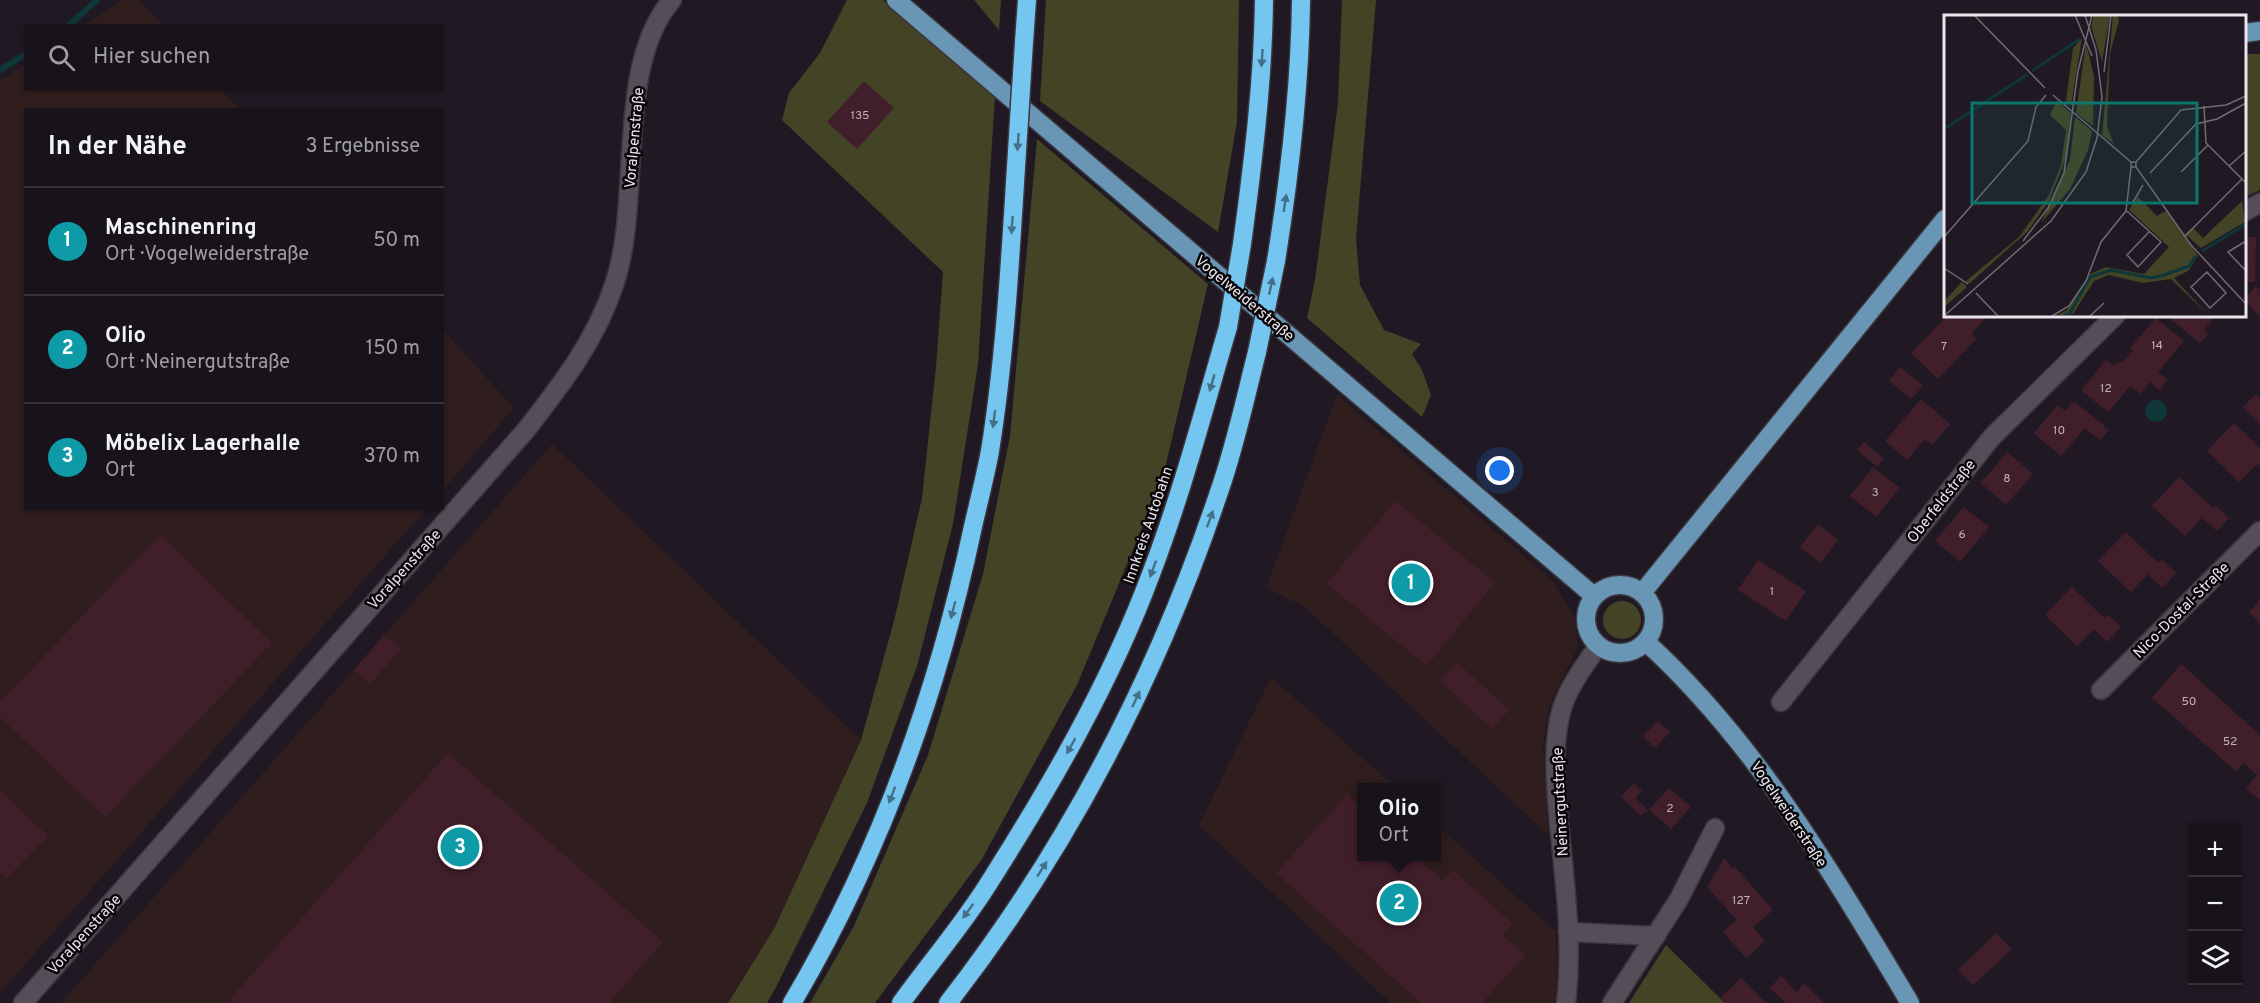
<!DOCTYPE html>
<html lang="de">
<head>
<meta charset="utf-8">
<style>
  :root { --surface:#18131a; --page:#211c23; --text:#f1f3f6; --muted:#9f9ea2; --line:#363239; --accent:#bda9f5 }
  body { margin:0; font-family:Overpass,sans-serif; background:var(--page); color:var(--text) }
  .controls { position:absolute; right:18px; bottom:18px; display:grid; overflow:hidden; border-radius:0px; box-shadow:0 2px 4px #0004 }
  .controls button { width:54px; height:54px; display:grid; place-items:center; padding:0; border:0; border-bottom:2px solid var(--line); background:var(--surface); color:var(--text); font:30px sans-serif }
  .you { position:absolute; left:1500px; top:471px; width:21px; height:21px; margin:-15px; border:4px solid #fff; border-radius:50%; background:#1a73e8; box-shadow:0 0 0 9px #1a73e833 }
  .badge { display:grid; place-items:center; width:39px; height:39px; border-radius:50%; background:var(--accent); color:#fff; font-size:20px; font-weight:700 }
  .pin { position:absolute; translate:-50% -50%; border:3px solid #fff; box-shadow:0 2px 6px #0006 }
  .popup { position:absolute; left:1357px; top:783px; width:84px; height:78px; box-sizing:border-box; display:grid; place-content:center; border-radius:0px; background:var(--surface); filter:drop-shadow(0 2px 4px #0005); font-size:20px; white-space:nowrap; color:var(--muted) }
  .popup b { font-size:22px; color:var(--text) }
  .popup::after { content:''; position:absolute; left:50%; top:100%; margin-left:-12px; border:12px solid transparent; border-top-color:var(--surface) }
  .list { margin:0; padding:0; list-style:none }
  h2 { display:flex; justify-content:space-between; align-items:center; height:78px; margin:0; padding:0 24px; font-size:26px }
  h2 small { font-size:20px; font-weight:400; color:var(--muted) }
  .list li { display:grid; grid-template-columns:39px 1fr auto; gap:18px; align-items:center; box-sizing:border-box; height:108px; padding:0 24px; border-top:2px solid var(--line) }
  .list b { display:block; font-size:22px; white-space:nowrap }
  .list p { margin:0; font-size:20px; white-space:nowrap; color:var(--muted) }
  .list em { font-size:20px; font-style:normal; color:var(--muted) }
  .icon { flex:none; width:33px; height:33px; fill:none; stroke:currentColor; stroke-width:2; stroke-linecap:round; stroke-linejoin:round }
  .map { position:relative; flex:none; width:2260px; height:1003px; overflow:hidden }
  .search { position:absolute; background:var(--surface); box-shadow:0 2px 4px #0004; left:24px; top:24px; width:420px; height:66px; display:flex; align-items:center; gap:15px; box-sizing:border-box; padding:0 21px; border-radius:0px; color:var(--muted); font-size:22px }
  .panel { position:absolute; background:var(--surface); box-shadow:0 2px 4px #0004; left:24px; top:108px; width:420px; height:402px; border-radius:0px }
  .map>svg:first-child { display:block }
</style>
</head>
<body>
<div class="map">
<svg width="2260" height="1003" viewBox="0 0 2260 1003">
  <rect width="100%" height="100%" fill="#201923"/>
  <g fill="#301d1d">
    <path d="M 122,0 L 139,0 L 162,25 L 84,25 Z"/>
    <path d="M 25,64 L 26,88 L 220,89 L 240,109 L 26,110 L 26,508 L 426,509 L 0,993 L 0,81 Z"/>
    <path d="M 443,330 L 514,408 L 443,490 Z"/>
    <path d="M 1337,395 L 1553,581 L 1575,618 L 1578,647 L 1549,706 L 1543,746 L 1548,835 L 1305,607 L 1266,588 Z"/>
    <path d="M 552,444 L 861,740 L 775,927 L 728,1003 L 61,1003 Z"/>
    <path d="M 1271,677 L 1395,787 L 1362,788 L 1362,856 L 1436,856 L 1437,825 L 1556,932 L 1557,994 L 1555,1003 L 1391,1003 L 1199,825 Z"/>
  </g>
  <g fill="#424425">
    <path d="M 847,0 L 883,0 L 995,96 L 978,364 L 953,524 L 917,666 L 867,803 L 776,987 L 767,1003 L 728,1003 L 775,927 L 861,740 L 894,621 L 922,498 L 936,367 L 943,272 L 782,120 L 789,93 L 820,53 Z"/>
    <path d="M 974,0 L 1001,0 L 999,30 Z"/>
    <path d="M 1046,0 L 1239,0 L 1237,122 L 1218,232 L 1040,101 Z"/>
    <path d="M 1342,0 L 1376,0 L 1356,239 L 1360,285 L 1384,330 L 1421,344 L 1412,354 L 1422,370 L 1431,395 L 1422,417 L 1307,318 L 1315,280 L 1338,103 Z"/>
    <path d="M 2244,54 L 2260,54 L 2260,190 L 2244,197 Z"/>
    <path d="M 1037,139 L 1208,284 L 1163,477 L 1077,685 L 982,859 L 875,1003 L 810,1003 L 854,926 L 928,755 L 983,574 L 1010,436 Z"/>
    <circle cx="1622" cy="620" r="19"/>
    <path d="M 1666,945 L 1725,1003 L 1629,1003 Z"/>
  </g>
  <circle fill="#0f3639" cx="2156" cy="411" r="11"/>
  <g fill="none" stroke-linecap="round" stroke-linejoin="round">
    <g stroke="#0f3639" stroke-width="6">
      <path d="M 68,26 L 97,0"/>
      <path d="M 0,70 L 26,54"/>
    </g>
  </g>
  <g fill="#411f2a">
    <path d="M 864,81 L 894,108 L 857,149 L 827,122 Z"/>
    <path d="M 2244,237 L 2256,237 L 2255,282 L 2244,282 Z"/>
    <path d="M 2256,286 L 2260,290 L 2260,317 L 2244,300 Z"/>
    <path d="M 1948,315 L 1999,315 L 1994,320 L 1989,315 L 1971,334 L 1976,339 L 1938,379 L 1911,353 Z"/>
    <path d="M 2172,315 L 2216,315 L 2204,330 L 2208,334 L 2200,343 L 2169,318 Z"/>
    <path d="M 2156,318 L 2184,341 L 2158,372 L 2168,380 L 2159,390 L 2150,382 L 2140,394 L 2130,386 L 2108,412 L 2081,390 L 2106,360 L 2113,366 L 2124,360 L 2133,351 L 2130,348 Z"/>
    <path d="M 1900,367 L 1923,386 L 1911,399 L 1889,381 Z"/>
    <path d="M 2256,394 L 2260,398 L 2260,424 L 2243,407 Z"/>
    <path d="M 1921,399 L 1950,424 L 1932,445 L 1925,439 L 1907,460 L 1885,441 Z"/>
    <path d="M 2074,401 L 2109,430 L 2100,440 L 2085,428 L 2061,456 L 2034,433 L 2058,405 L 2065,411 Z"/>
    <path d="M 2234,423 L 2260,448 L 2260,467 L 2257,464 L 2239,482 L 2207,451 Z"/>
    <path d="M 1864,442 L 1884,459 L 1877,467 L 1857,450 Z"/>
    <path d="M 2007,452 L 2033,474 L 2006,505 L 1981,483 Z"/>
    <path d="M 1873,467 L 1900,488 L 1876,517 L 1850,496 Z"/>
    <path d="M 2179,477 L 2213,508 L 2215,505 L 2229,518 L 2217,531 L 2202,518 L 2185,536 L 2152,506 Z"/>
    <path d="M 1395,501 L 1495,582 L 1427,666 L 1327,584 Z"/>
    <path d="M 1964,507 L 1989,527 L 1960,562 L 1935,541 Z"/>
    <path d="M 1818,524 L 1838,540 L 1821,563 L 1800,547 Z"/>
    <path d="M 2126,532 L 2158,563 L 2162,560 L 2176,573 L 2162,588 L 2148,574 L 2131,592 L 2098,561 Z"/>
    <path d="M 160,535 L 272,643 L 105,817 L 0,717 L 0,702 Z"/>
    <path d="M 1758,560 L 1806,591 L 1786,621 L 1738,590 Z"/>
    <path d="M 2072,587 L 2104,618 L 2108,615 L 2121,627 L 2107,642 L 2094,629 L 2077,646 L 2045,615 Z"/>
    <path d="M 2260,599 L 2260,623 L 2249,613 Z"/>
    <path d="M 384,635 L 401,649 L 370,684 L 354,670 Z"/>
    <path d="M 1457,662 L 1509,710 L 1492,729 L 1440,681 Z"/>
    <path d="M 2181,664 L 2260,735 L 2260,800 L 2246,788 L 2257,775 L 2244,763 L 2236,771 L 2152,698 Z"/>
    <path d="M 1658,721 L 1670,732 L 1655,748 L 1643,736 Z"/>
    <path d="M 448,753 L 663,942 L 609,1003 L 234,1003 L 230,999 Z"/>
    <path d="M 1634,783 L 1642,791 L 1635,798 L 1648,810 L 1641,816 L 1621,797 Z"/>
    <path d="M 1669,788 L 1691,807 L 1671,829 L 1649,810 Z"/>
    <path d="M 0,790 L 48,836 L 6,879 L 0,873 Z"/>
    <path d="M 1347,795 L 1362,808 L 1362,856 L 1416,856 L 1443,881 L 1453,870 L 1513,924 L 1503,935 L 1525,955 L 1482,1003 L 1421,1003 L 1276,873 Z"/>
    <path d="M 1724,858 L 1733,869 L 1735,867 L 1773,910 L 1753,927 L 1765,941 L 1746,958 L 1723,932 L 1737,920 L 1707,887 Z"/>
    <path d="M 1996,933 L 2012,949 L 1973,985 L 1958,970 Z"/>
    <path d="M 1781,976 L 1797,992 L 1804,983 L 1824,1003 L 1786,1003 L 1770,988 Z"/>
    <path d="M 1741,978 L 1766,1003 L 1726,1003 L 1721,998 Z"/>
  </g>
  <g fill="none" stroke-linecap="round" stroke-linejoin="round">
    <g stroke="#3c363e" stroke-width="21">
      <g id="minor">
        <path d="M 2244,212 L 2260,203"/>
        <path d="M 2101,690 L 2260,531"/>
        <path d="M 1781,702 L 1992,437 L 2116,315"/>
        <path d="M 1568,932 L 1656,936"/>
        <path d="M 23,1003 L 526,430 C 562,384 597,339 615,282 C 642,200 615,65 672,0"/>
        <path d="M 1566,1003 C 1573,944 1565,883 1559,824 C 1556,786 1551,742 1563,705 C 1571,683 1585,665 1598,646"/>
        <path d="M 1612,1003 L 1679,899 L 1715,828"/>
      </g>
    </g>
    <g stroke="#3c363e" stroke-width="21">
      <g id="major">
        <path d="M 896,0 L 1594,596"/>
        <path d="M 2244,33 L 2260,31"/>
        <circle cx="1620" cy="619" r="34"/>
        <path d="M 1642,593 L 1945,219"/>
        <path d="M 1646,642 C 1756,742 1834,876 1910,1003"/>
      </g>
    </g>
    <g stroke="#3c363e" stroke-width="21">
      <g id="highway">
        <path d="M 1024,42 L 1027,0"/>
        <path d="M 1242,244 C 1253,163 1263,82 1264,0"/>
        <path d="M 1276,261 C 1290,174 1300,88 1301,0"/>
        <path d="M 792,1003 C 878,858 937,695 972,531 C 978,504 985,478 990,451 C 1005,357 1010,262 1016,167"/>
        <path d="M 901,1003 C 929,964 961,927 987,886 C 1050,787 1110,684 1151,574 C 1182,493 1204,409 1228,327"/>
        <path d="M 948,1003 C 1067,850 1157,677 1219,492 C 1235,447 1245,399 1257,352"/>
      </g>
    </g>
    <use href="#minor" stroke="#554d58" stroke-width="18"/>
    <use href="#major" stroke="#6896b4" stroke-width="18"/>
    <use href="#highway" stroke="#74c6f1" stroke-width="18"/>
    <g stroke="#3c363e" stroke-width="21" stroke-linecap="butt">
      <g id="highway-bridge">
        <path d="M 1016,167 L 1024,42"/>
        <path d="M 1228,327 L 1242,244"/>
        <path d="M 1257,352 L 1276,261"/>
      </g>
    </g>
    <use href="#highway-bridge" stroke="#74c6f1" stroke-width="18"/>
  </g>
  <defs><path id="oneway-solid" d="M-6-.8H1V-3.2L6.5 0L1 3.2V.8H-6Z" transform="scale(1.5)"/></defs>
  <g fill="#437089">
    <use href="#oneway-solid" transform="translate(1262 58) rotate(94)"/>
    <use href="#oneway-solid" transform="translate(1018 142) rotate(94)"/>
    <use href="#oneway-solid" transform="translate(1285 203) rotate(-81)"/>
    <use href="#oneway-solid" transform="translate(1012 225) rotate(94)"/>
    <use href="#oneway-solid" transform="translate(1271 286) rotate(-78)"/>
    <use href="#oneway-solid" transform="translate(1212 383) rotate(106)"/>
    <use href="#oneway-solid" transform="translate(994 419) rotate(97)"/>
    <use href="#oneway-solid" transform="translate(1210 519) rotate(-70)"/>
    <use href="#oneway-solid" transform="translate(1153 569) rotate(110)"/>
    <use href="#oneway-solid" transform="translate(953 610) rotate(105)"/>
    <use href="#oneway-solid" transform="translate(1136 699) rotate(-65)"/>
    <use href="#oneway-solid" transform="translate(1071 746) rotate(119)"/>
    <use href="#oneway-solid" transform="translate(892 795) rotate(111)"/>
    <use href="#oneway-solid" transform="translate(1042 869) rotate(-57)"/>
    <use href="#oneway-solid" transform="translate(968 911) rotate(126)"/>
  </g>
  <g text-anchor="middle" stroke-width="5" stroke-linejoin="round" paint-order="stroke">
    <g font-size="12" fill="#c0b4bc">
      <text x="860" y="119">135</text>
      <text x="2157" y="349">14</text>
      <text x="1944" y="350">7</text>
      <text x="2106" y="392">12</text>
      <text x="2059" y="434">10</text>
      <text x="2007" y="482">8</text>
      <text x="1875" y="496">3</text>
      <text x="1962" y="538">6</text>
      <text x="1772" y="595">1</text>
      <text x="2189" y="705">50</text>
      <text x="2230" y="745">52</text>
      <text x="1670" y="812">2</text>
      <text x="1741" y="904">127</text>
    </g>
    <g font-size="15" fill="#ebe6ed" stroke="#080609">
      <text transform="translate(634 138) rotate(-85)" y="5">Voralpenstraße</text>
      <text transform="translate(1245 298) rotate(40)" y="5">Vogelweiderstraße</text>
      <text transform="translate(1941 501) rotate(-52)" y="5">Oberfeldstraße</text>
      <text transform="translate(1148 525) rotate(-71)" y="5">Innkreis Autobahn</text>
      <text transform="translate(404 569) rotate(-48)" y="5">Voralpenstraße</text>
      <text transform="translate(2181 610) rotate(-45)" y="5">Nico-Dostal-Straße</text>
      <text transform="translate(1560 802) rotate(-93)" y="5">Neinergutstraße</text>
      <text transform="translate(1789 814) rotate(56)" y="5">Vogelweiderstraße</text>
      <text transform="translate(84 934) rotate(-48)" y="5">Voralpenstraße</text>
    </g>
  </g>
  <g transform="translate(1944 15)">
    <rect width="302" height="302" fill="#201923"/>
    <path d="M 150,0 L 166,0 L 158,47 L 147,11 ZM 169,0 L 173,0 L 175,6 L 166,38 L 163,112 L 170,129 L 158,120 ZM 138,23 L 127,91 L 122,85 L 129,33 ZM 142,28 L 150,61 L 149,111 L 132,98 ZM 113,86 L 127,98 L 123,140 L 105,186 L 83,217 L 25,269 L 22,266 L 75,222 L 105,180 L 117,150 L 122,115 L 106,100 ZM 131,102 L 148,116 L 144,135 L 126,174 L 97,208 L 126,145 ZM 194,182 L 213,201 L 222,196 L 254,241 L 244,256 L 230,263 L 265,301 L 227,264 L 199,268 L 165,260 L 150,266 L 129,299 L 112,301 L 123,295 L 146,259 L 162,252 L 200,259 L 225,232 L 185,195 ZM 298,186 L 301,207 L 257,233 L 241,219 L 249,213 L 259,223 ZM 18,267 L 23,272 L 0,292 L 0,286 Z" fill="#424425"/>
    <path fill="none" stroke="#0f3639" stroke-width="3" d="M 88,56 L 136,24M 0,114 L 84,59M 258,236 L 302,209M 120,301 L 126,298 L 146,262 L 167,255 L 207,263 L 220,260 L 245,251 L 252,241"/>
    <path fill="none" stroke="#716b74" stroke-width="1.5" d="M 30,0 L 101,73M 131,0 L 148,41M 160,57 L 167,0M 109,80 L 187,147 L 192,147 L 192,152 L 187,152 L 187,147M 260,91 L 262,128 L 302,168M 192,147 L 237,95 L 282,90 L 302,81M 285,151 L 302,136M 192,152 L 247,230 L 302,289M 237,157 L 264,130M 206,158 L 252,109 L 273,104 L 302,88M 188,189 L 199,170M 182,196 L 184,197 L 217,227 L 194,252 L 183,240 L 205,217M 0,222 L 84,126 L 92,92 L 102,80M 240,222 L 298,164M 79,226 L 104,193 L 120,158 L 134,56 L 148,0M 302,226 L 284,237 L 302,256M 0,253 L 24,269M 263,257 L 282,278 L 266,293 L 247,272 ZM 32,278 L 54,301M 0,301 L 107,206 L 142,157 L 153,123 L 158,82 L 152,35 L 141,0M 108,301 L 125,291 L 142,266 L 157,227 L 182,196 L 187,152M 146,301 L 160,288"/>
    <path fill="#0f766e" fill-opacity="0.15" stroke="#0f766e" stroke-width="3" d="M 28,88 L 253,88 L 253,188 L 28,188 Z"/>
    <rect width="302" height="302" fill="none" stroke="#ebe6ed" stroke-width="3"/>
  </g>
</svg>
<div class="controls">
<button>+</button>
<button>−</button>
<button><svg class="icon" aria-label="layers" viewBox="0 0 24 24"><path d="M12 4l9 5-9 5-9-5zM3 14l9 5 9-5"/></svg></button>
</div>
<div class="you"></div>
<div class="pin badge" style="left:1411px;top:583px;background:#0f9aa8">1</div>
<div class="pin badge" style="left:1399px;top:903px;background:#0f9aa8">2</div>
<div class="popup"><b>Olio</b>Ort</div>
<div class="pin badge" style="left:460px;top:847px;background:#0f9aa8">3</div>
<div class="search"><svg class="icon" aria-label="search" viewBox="0 0 24 24"><circle cx="10" cy="10" r="6"/><path d="M15 15l6 6"/></svg>Hier suchen</div>
<section class="panel">
<h2>In der Nähe<small>3 Ergebnisse</small></h2>
<ul class="list">
<li><span class="badge" style="background:#0f9aa8">1</span><div><b>Maschinenring</b><p>Ort · Vogelweiderstraße</p></div><em>50 m</em></li>
<li><span class="badge" style="background:#0f9aa8">2</span><div><b>Olio</b><p>Ort · Neinergutstraße</p></div><em>150 m</em></li>
<li><span class="badge" style="background:#0f9aa8">3</span><div><b>Möbelix Lagerhalle</b><p>Ort</p></div><em>370 m</em></li>
</ul>
</section>
</div>
</body>
</html>
